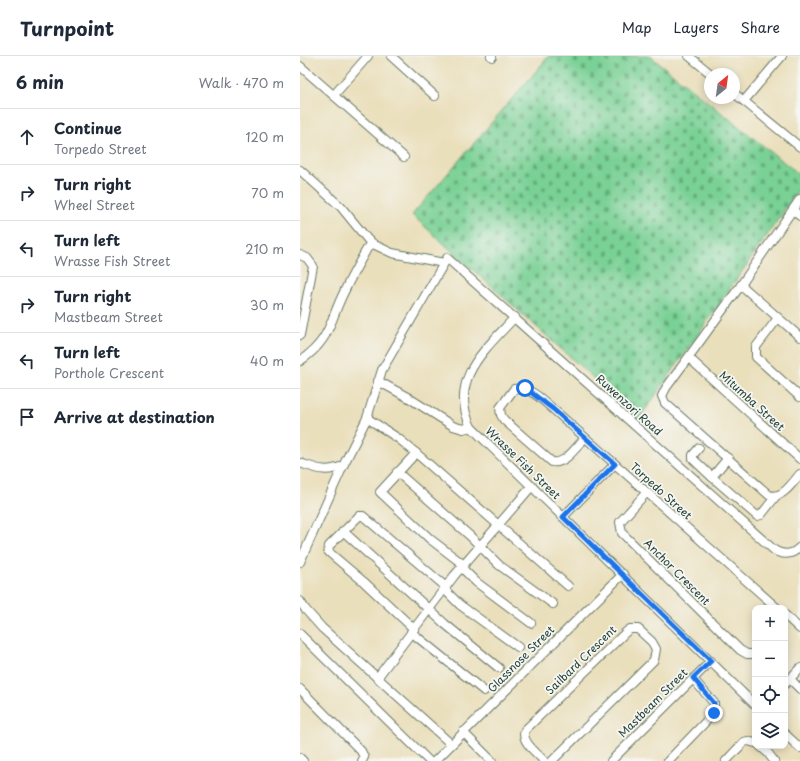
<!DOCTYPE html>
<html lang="en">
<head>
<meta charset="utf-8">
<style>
  :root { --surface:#fff; --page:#f6f6f7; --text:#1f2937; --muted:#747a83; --line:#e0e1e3 }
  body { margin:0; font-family:"Playpen Sans",sans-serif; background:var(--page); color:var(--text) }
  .controls { position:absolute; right:12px; bottom:12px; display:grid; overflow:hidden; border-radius:8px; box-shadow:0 2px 10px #0003 }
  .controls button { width:36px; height:36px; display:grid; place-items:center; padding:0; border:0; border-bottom:1px solid var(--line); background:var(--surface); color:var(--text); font:20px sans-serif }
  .compass { position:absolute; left:404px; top:12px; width:36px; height:36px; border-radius:50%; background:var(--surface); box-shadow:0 2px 10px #0003; rotate:29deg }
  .stop { position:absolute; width:12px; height:12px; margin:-9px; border:3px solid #1a73e8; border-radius:50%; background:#fff }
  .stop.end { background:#1a73e8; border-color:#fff; box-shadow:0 1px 4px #0008 }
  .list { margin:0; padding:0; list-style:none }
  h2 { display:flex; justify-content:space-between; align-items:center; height:52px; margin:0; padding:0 16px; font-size:17px }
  h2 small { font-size:13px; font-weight:400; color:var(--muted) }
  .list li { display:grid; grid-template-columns:26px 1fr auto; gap:12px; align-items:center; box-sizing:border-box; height:56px; padding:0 16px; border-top:1px solid var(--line) }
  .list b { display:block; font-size:15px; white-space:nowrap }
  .list p { margin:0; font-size:13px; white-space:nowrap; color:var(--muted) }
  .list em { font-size:13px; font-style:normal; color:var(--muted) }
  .icon { flex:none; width:22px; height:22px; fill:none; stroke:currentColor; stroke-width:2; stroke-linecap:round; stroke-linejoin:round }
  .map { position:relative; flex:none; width:500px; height:705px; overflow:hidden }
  header { display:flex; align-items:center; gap:24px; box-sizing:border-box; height:56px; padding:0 20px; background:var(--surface); border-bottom:1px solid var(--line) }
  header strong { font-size:19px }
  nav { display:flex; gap:22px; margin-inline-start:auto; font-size:14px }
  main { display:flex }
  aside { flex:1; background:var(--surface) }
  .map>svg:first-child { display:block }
</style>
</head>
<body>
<header>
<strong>Turnpoint</strong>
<nav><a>Map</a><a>Layers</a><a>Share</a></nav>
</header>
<main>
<aside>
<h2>6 min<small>Walk · 470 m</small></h2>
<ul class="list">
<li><svg class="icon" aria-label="ahead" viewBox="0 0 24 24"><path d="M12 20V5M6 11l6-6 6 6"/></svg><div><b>Continue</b><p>Torpedo Street</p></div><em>120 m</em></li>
<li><svg class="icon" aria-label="right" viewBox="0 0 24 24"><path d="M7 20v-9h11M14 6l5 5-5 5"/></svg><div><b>Turn right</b><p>Wheel Street</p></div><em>70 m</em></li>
<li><svg class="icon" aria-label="left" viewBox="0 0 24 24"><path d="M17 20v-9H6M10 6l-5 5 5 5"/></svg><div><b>Turn left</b><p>Wrasse Fish Street</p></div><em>210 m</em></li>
<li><svg class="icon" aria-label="right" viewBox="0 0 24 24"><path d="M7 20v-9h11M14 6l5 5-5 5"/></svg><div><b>Turn right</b><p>Mastbeam Street</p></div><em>30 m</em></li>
<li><svg class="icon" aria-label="left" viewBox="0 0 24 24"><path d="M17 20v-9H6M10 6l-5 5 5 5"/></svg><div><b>Turn left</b><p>Porthole Crescent</p></div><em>40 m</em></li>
<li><svg class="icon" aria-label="arrive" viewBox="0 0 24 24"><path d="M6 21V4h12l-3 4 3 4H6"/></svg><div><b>Arrive at destination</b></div></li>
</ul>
</aside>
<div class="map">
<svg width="500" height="705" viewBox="0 0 500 705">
  <defs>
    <pattern id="cemetery-stones" width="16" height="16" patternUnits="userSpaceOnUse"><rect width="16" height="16" fill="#7ad195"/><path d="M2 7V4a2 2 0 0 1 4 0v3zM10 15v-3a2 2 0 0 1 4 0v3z" fill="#63ab7a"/></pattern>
  </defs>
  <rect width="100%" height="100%" fill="#f6f6f2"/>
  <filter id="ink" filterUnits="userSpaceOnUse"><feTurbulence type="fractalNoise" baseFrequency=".025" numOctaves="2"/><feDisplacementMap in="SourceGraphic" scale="8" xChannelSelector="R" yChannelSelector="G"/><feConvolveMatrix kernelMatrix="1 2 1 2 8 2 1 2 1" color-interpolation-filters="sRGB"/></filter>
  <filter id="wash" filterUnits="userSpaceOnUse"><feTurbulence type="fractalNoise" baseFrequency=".012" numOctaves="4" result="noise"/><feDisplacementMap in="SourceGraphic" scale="16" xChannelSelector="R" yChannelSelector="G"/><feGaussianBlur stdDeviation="0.9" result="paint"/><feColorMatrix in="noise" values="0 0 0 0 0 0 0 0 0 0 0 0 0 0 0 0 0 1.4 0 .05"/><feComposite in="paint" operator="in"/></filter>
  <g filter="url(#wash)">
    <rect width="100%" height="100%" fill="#eadfbb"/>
    <path fill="url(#cemetery-stones)" stroke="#4c8764" d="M 249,0 L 350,0 L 500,119 L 500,132 L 339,363 L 112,159 Z"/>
  </g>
  <g filter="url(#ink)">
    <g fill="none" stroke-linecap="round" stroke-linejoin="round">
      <g stroke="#667663" stroke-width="10">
        <g id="minor">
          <path d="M 91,0 L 135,40"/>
          <path d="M 191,0 L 192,1"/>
          <path d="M 389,0 L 411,18"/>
          <path d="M 0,10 L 104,101"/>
          <path d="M 434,37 L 500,91"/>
          <path d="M 34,39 L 68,0"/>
          <path d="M 444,45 L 482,0"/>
          <path d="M 0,114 L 41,151 L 68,184 L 75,189 L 92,197 L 144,207"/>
          <path d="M 500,143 L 441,229 L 366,332 L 362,340 L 365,347 L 469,439 C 482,444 493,426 500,418"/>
          <path d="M 493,154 L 500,160"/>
          <path d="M 0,199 L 7,202 L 13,210 L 0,279"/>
          <path d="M 441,229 L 500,281"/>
          <path d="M 215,261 C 185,294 148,323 171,371 L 455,649"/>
          <path d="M 478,262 L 456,291 L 456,301 L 500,341"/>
          <path d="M 389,302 L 500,403"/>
          <path d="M 0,305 C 31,284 29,266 44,236 C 52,219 61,203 71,186"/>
          <path d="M 78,325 L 109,342 L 153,370 L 163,373 L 171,371"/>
          <path d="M 67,362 L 99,383 L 116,397 L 268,530"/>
          <path d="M 285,382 C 277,390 265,409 252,406 L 204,364 L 201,359 L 200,352 L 214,333 C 230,330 241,343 253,353 L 477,552"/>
          <path d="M 399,392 L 393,399 L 393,403 L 412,421 L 428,402"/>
          <path d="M 116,397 L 80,436 L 130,483 L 164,509"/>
          <path d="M 0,407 C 18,413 25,417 43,410"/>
          <path d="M 97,416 L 170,480 L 199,509 L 253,548"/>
          <path d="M 412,421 L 457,460 L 461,459 L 476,440"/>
          <path d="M 346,437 L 320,466 L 322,477 L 440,594 L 447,598 L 455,598"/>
          <path d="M 263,461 L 315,408"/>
          <path d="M 43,475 L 145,568 L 199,612"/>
          <path d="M 0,506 L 43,410 L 67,362 L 82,314 L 147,202 L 474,494 C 484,500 492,499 500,491"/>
          <path d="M 162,512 L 176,526 L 231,567"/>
          <path d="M 144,533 L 160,549 L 218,591"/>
          <path d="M 0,545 L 5,553 L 22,572 L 151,688"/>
          <path d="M 485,559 L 500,573"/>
          <path d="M 114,573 L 64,526 L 31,498 L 28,495 L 29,490 L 59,460 L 63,460 L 146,531"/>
          <path d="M 111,576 L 184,635"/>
          <path d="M 0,578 L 129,705"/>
          <path d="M 77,622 L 154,520 L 232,430"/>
          <path d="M 490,623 L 500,633"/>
          <path d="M 485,628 L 500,612"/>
          <path d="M 0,633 L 61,695 L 64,701 L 62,705"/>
          <path d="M 163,676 L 192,705"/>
          <path d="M 485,678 L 500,692"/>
          <path d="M 460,690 L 468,697 L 474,705"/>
          <path d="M 0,702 L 3,705"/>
          <path d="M 135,705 L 323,518"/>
          <path d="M 244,705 C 237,697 220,685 225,674 L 326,576 L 330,573 L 338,573 L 352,586 L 356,593 L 354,604 L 252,705"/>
          <path d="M 311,705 L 411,605"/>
          <path d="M 368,705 L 414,657 L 414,647 L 393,623"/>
          <path d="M 426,705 L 444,686 L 448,685 L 455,687"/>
        </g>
      </g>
      <use href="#minor" stroke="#fff" stroke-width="8"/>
    </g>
  </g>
  <g fill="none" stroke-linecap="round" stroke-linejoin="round" filter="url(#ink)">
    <path stroke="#1a73e8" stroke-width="5" d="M 225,332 L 253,353 L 315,408 L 263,461 L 411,605 L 393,622 L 414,647 L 414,657"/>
  </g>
  <g text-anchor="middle" stroke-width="3.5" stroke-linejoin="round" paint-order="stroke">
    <g font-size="11" fill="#1f3d34" stroke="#f6f6f2">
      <text transform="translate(452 345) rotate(42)" y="4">Mitumba Street</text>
      <text transform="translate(329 349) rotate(42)" y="4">Ruwenzori Road</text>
      <text transform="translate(223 407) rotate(44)" y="4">Wrasse Fish Street</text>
      <text transform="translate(361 435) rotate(42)" y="4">Torpedo Street</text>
      <text transform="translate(377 516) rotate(45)" y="4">Anchor Crescent</text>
      <text transform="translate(221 603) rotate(-45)" y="4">Glassnose Street</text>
      <text transform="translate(281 604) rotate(-44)" y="4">Sailbard Crescent</text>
      <text transform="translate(353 647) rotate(-45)" y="4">Mastbeam Street</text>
    </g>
  </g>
</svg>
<div class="controls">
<button>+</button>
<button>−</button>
<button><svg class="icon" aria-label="locate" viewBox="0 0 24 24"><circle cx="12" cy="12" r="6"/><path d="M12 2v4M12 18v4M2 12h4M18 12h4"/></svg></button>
<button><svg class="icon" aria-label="layers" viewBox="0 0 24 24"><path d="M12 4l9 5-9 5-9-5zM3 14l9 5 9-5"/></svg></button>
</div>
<svg class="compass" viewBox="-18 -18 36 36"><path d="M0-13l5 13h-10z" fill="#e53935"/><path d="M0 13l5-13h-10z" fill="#747a83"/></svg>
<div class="stop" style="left:225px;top:332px"></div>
<div class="stop end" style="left:414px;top:657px"></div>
</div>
</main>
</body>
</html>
